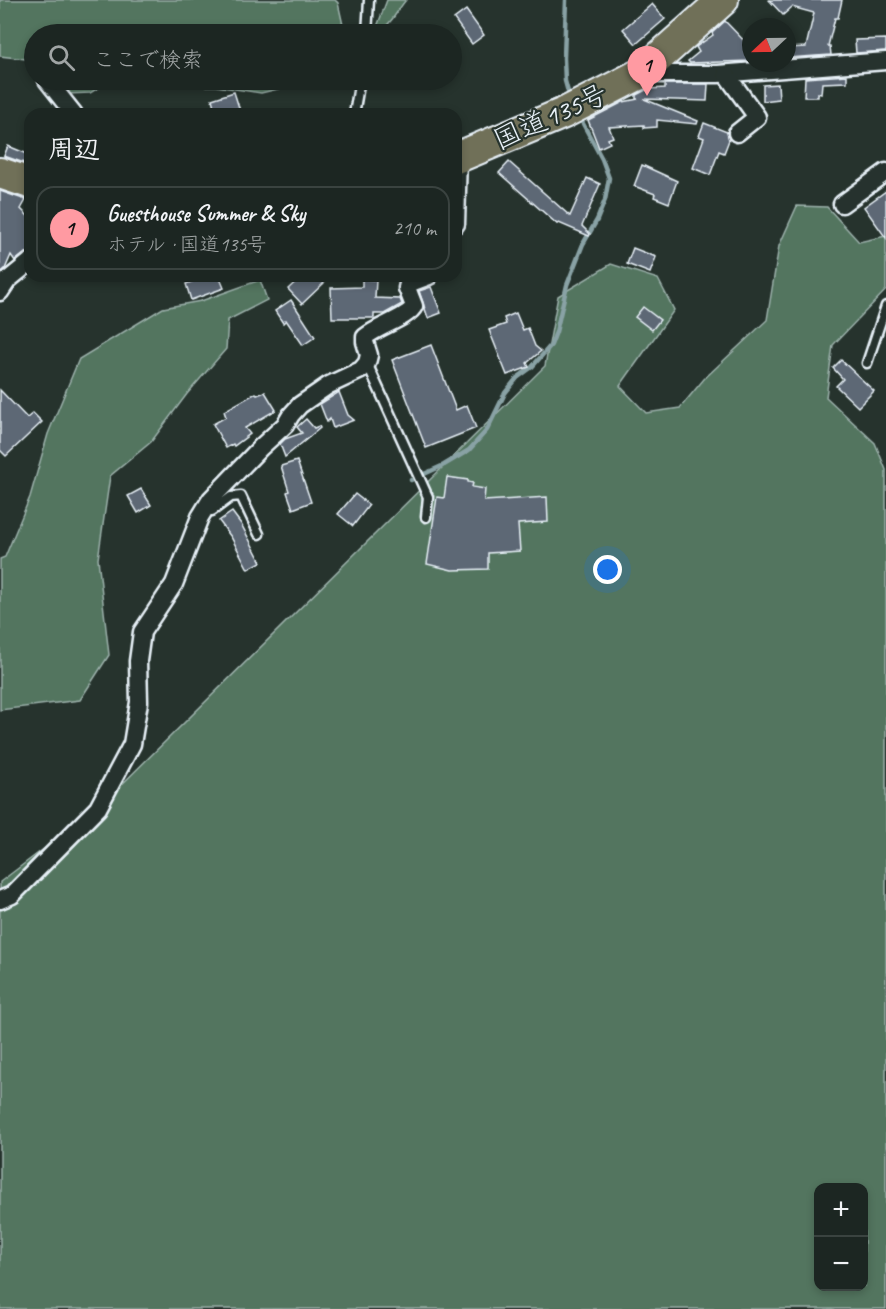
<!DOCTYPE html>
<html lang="ja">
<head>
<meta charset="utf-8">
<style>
  :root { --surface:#1c2622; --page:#29322f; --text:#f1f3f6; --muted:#a0a5a5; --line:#3a4340; --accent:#ff9aa2 }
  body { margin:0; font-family:Caveat,"Klee One",sans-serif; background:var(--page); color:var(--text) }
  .controls { position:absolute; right:18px; bottom:18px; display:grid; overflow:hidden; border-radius:12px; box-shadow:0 3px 9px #0003 }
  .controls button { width:54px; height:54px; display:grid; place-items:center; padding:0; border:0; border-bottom:2px solid var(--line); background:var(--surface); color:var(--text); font:30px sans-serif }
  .compass { position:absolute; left:742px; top:18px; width:54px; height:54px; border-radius:50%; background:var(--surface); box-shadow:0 3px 9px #0003; rotate:248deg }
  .you { position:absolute; left:608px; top:570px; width:21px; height:21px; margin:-15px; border:4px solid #fff; border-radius:50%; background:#1a73e8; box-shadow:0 0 0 9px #1a73e833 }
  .badge { display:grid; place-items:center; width:39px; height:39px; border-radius:50%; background:var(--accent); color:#111; font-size:20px; font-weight:700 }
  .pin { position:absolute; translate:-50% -50px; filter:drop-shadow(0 2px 3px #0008) }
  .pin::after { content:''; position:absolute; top:32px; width:21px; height:18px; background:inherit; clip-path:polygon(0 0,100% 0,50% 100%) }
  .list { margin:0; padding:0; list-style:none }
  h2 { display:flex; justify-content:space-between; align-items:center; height:78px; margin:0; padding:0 24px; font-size:26px }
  h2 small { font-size:20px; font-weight:400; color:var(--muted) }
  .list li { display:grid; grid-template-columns:39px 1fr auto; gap:18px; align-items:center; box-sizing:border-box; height:84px; margin:0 12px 12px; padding:0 12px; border:2px solid var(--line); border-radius:18px }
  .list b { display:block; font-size:22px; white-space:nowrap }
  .list p { margin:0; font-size:20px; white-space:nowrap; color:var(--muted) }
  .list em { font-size:20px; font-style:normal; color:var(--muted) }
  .icon { flex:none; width:33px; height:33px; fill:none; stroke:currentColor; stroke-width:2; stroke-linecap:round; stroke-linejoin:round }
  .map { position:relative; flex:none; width:886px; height:1309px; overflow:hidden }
  .search { position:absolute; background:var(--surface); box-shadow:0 3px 9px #0003; left:24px; top:24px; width:438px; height:66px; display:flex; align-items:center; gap:15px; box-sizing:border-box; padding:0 21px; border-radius:33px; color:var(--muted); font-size:22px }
  .panel { position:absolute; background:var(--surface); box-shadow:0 3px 9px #0003; left:24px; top:108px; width:438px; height:174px; border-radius:18px }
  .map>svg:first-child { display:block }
</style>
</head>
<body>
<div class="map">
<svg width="886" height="1309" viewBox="0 0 886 1309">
  <rect width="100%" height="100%" fill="#26332d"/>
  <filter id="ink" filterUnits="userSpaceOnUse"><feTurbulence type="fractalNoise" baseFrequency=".0167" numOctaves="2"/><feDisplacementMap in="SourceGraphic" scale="12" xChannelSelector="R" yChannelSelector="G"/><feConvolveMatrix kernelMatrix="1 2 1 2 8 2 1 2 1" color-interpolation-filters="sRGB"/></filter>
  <g filter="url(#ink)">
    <g fill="#52745f" stroke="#9db2ac" stroke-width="1.5" fill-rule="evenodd">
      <path d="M 0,0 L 335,0 L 338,3 L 345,34 L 34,34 L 34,60 L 0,56 Z"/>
      <path d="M 387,0 L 406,0 C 397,10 392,24 380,31 L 377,27 Z"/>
      <path d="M 53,80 L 112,80 L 90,93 L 67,94 Z"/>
      <path d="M 113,80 L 316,80 L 261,93 L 216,86 L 153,86 Z"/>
      <path d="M 797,206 L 827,207 L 859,242 L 886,236 L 886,290 L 833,345 L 826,397 L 875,443 L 886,470 L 886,1309 L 0,1309 L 0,882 L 99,807 L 545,366 L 558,296 L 611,264 L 658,279 L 674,310 L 620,386 L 646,413 L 680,408 L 704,379 L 767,320 L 779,246 ZM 818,1188 L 864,1188 L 864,1286 L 818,1286 Z"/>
      <path d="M 260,280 L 267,300 L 228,320 L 226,349 L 187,394 L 151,442 L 110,476 L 98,559 L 109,655 L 80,700 L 0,710 L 0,559 L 5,557 L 30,497 L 48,434 L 79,359 L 163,308 L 201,301 Z"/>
    </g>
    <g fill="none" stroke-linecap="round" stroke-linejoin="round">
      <g stroke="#89a2a5" stroke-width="4.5">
        <path d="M 566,0 L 564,58 L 565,81 L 568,92"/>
        <path d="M 411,480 L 444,465 L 469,450 L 487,430 L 505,393 L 517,378 L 532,367 L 551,345 L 556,332 L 567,285 L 583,244 L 597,220 L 605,200 L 609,178 L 602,159 L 581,120"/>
      </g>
    </g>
    <g fill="#5d6774" stroke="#e8f1f8" stroke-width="1.5">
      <path d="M 769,0 L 842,0 L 838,18 L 835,18 L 828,46 L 830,46 L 831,55 L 787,58 L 787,48 L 806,47 L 814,13 L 792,7 L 783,15 Z"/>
      <path d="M 652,4 L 665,19 L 636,44 L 623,29 Z"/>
      <path d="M 466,10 L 484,35 L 472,44 L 454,19 Z"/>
      <path d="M 725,21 L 751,48 L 751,61 L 690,63 L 688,61 L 699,52 L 696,47 L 713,35 L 712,33 Z"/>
      <path d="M 886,39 L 886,51 L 856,53 L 855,40 Z"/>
      <path d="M 847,75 L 847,82 L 822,83 L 821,94 L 818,93 L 818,97 L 804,97 L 805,78 Z"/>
      <path d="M 665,84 L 708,84 L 707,101 L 644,99 L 698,121 L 697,124 L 657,120 L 657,127 L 644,128 L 644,125 L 609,127 L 613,137 L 608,139 L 610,143 L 599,148 L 588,120 L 623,102 L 638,99 L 636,99 L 636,95 L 648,89 L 665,88 Z"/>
      <path d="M 778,84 L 779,99 L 763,101 L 763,85 Z"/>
      <path d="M 234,92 L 241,114 L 216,114 L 212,99 Z"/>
      <path d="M 704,123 L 727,132 L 729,140 L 724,153 L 719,151 L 710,175 L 693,168 L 704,138 L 699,136 Z"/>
      <path d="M 8,146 L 30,155 L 30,165 L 4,156 Z"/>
      <path d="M 509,162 L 570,216 L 587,178 L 600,184 L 582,226 L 590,234 L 589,236 L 559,223 L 557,224 L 499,173 Z"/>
      <path d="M 642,165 L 677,181 L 669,203 L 654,197 L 655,194 L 634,186 Z"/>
      <path d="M 0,191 L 26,200 L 21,209 L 30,218 L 30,252 L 24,254 L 15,261 L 11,255 L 5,269 L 0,273 Z"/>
      <path d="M 886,191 L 886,238 L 864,207 Z"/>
      <path d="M 633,248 L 656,257 L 650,273 L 627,264 Z"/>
      <path d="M 207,276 L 219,276 L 224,288 L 191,300 L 186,284 Z"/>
      <path d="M 302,276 L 319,276 L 325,282 L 302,304 L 288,289 Z"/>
      <path d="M 362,279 L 376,280 L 375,298 L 400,299 L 402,304 L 384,314 L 374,314 L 374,318 L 332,318 L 331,288 L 362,287 Z"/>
      <path d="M 431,287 L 441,313 L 428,318 L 419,291 Z"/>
      <path d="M 291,300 L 315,337 L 303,345 L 286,320 L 283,323 L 275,311 Z"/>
      <path d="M 643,307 L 660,320 L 652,330 L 635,317 Z"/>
      <path d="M 516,313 L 523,330 L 528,328 L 535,346 L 541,351 L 527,363 L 529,367 L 507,375 L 489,330 L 506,324 L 504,318 Z"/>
      <path d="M 431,345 L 456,410 L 467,405 L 476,428 L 426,448 L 392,360 Z"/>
      <path d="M 841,360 L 874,391 L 858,407 L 836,386 L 843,379 L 833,368 Z"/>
      <path d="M 0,390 L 27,418 L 33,413 L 42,422 L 6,456 L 0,450 Z"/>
      <path d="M 265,392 L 276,410 L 245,428 L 250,434 L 234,446 L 233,444 L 226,448 L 213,424 L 226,417 L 224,411 L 256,393 L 257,395 Z"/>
      <path d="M 339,392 L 348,415 L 354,420 L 333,428 L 330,419 L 327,422 L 320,404 Z"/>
      <path d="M 306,419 L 314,428 L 319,426 L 320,428 L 285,457 L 280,444 L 285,439 L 302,433 L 297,427 Z"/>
      <path d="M 297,461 L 311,502 L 293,509 L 287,492 L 289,491 L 281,466 Z"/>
      <path d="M 447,477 L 468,480 L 468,482 L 473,483 L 472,487 L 485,489 L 484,501 L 547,497 L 548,522 L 518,524 L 520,551 L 488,553 L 488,569 L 452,570 L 427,564 L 437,497 L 444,498 Z"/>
      <path d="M 141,489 L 151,505 L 138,513 L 128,496 Z"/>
      <path d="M 355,494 L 369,505 L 353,526 L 338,514 Z"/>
      <path d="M 232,512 L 241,524 L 261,562 L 248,569 L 231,537 L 219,521 Z"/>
    </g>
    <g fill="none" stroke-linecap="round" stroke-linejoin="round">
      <g stroke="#e8f1f8" stroke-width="13">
        <g id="lane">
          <path d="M 367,34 L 369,0"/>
          <path d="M 354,114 L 360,80"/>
          <path d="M 367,363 L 428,497 L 426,517"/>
          <path d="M 867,363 L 886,306"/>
          <path d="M 206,509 L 212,511 L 231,497 L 241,496 L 259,534"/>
        </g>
      </g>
      <g stroke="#e8f1f8" stroke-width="21">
        <g id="street">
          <path d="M 641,74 L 718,74 L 886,61"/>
          <path d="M 726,74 L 757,117 L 737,133"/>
          <path d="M 47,80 L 74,114"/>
          <path d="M 842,204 L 886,172"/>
          <path d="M 456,224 L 458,157"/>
          <path d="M 0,292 L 8,280 L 30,262"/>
          <path d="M 0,900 L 12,895 L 98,808 L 132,744 L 139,702 L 138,661 L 142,632 L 174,584 L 200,517 L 211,499 L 261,447 L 285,425 L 291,415 L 300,405 L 329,385 L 361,370 L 367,363 L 369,355 L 365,342 L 365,337 C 378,326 409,317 414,306 L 407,288 L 408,284 L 429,276"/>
        </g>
      </g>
      <g stroke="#e8f1f8" stroke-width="34">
        <g id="highway">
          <path d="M 456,158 L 564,113 L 640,74 L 723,0"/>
          <path d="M 0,173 L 30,183"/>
        </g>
      </g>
      <use href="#lane" stroke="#26332d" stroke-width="8"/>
      <use href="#street" stroke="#26332d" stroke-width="16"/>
      <use href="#highway" stroke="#706f59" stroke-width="30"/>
    </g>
  </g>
  <g text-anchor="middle" stroke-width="4.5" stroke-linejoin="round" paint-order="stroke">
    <g font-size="28" fill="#e8f1f8" stroke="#26332d">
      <text transform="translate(550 116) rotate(-24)" y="10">国道135号</text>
    </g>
  </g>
</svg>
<div class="controls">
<button>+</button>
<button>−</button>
</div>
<svg class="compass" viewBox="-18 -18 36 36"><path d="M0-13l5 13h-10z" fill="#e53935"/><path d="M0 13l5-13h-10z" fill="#a0a5a5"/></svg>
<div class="you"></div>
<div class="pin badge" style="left:647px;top:96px">1</div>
<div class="search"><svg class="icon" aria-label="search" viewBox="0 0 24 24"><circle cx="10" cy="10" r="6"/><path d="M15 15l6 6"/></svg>ここで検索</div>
<section class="panel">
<h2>周辺<small></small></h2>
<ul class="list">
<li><span class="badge">1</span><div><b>Guesthouse Summer &amp; Sky</b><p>ホテル · 国道135号</p></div><em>210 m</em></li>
</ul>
</section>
</div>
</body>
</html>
